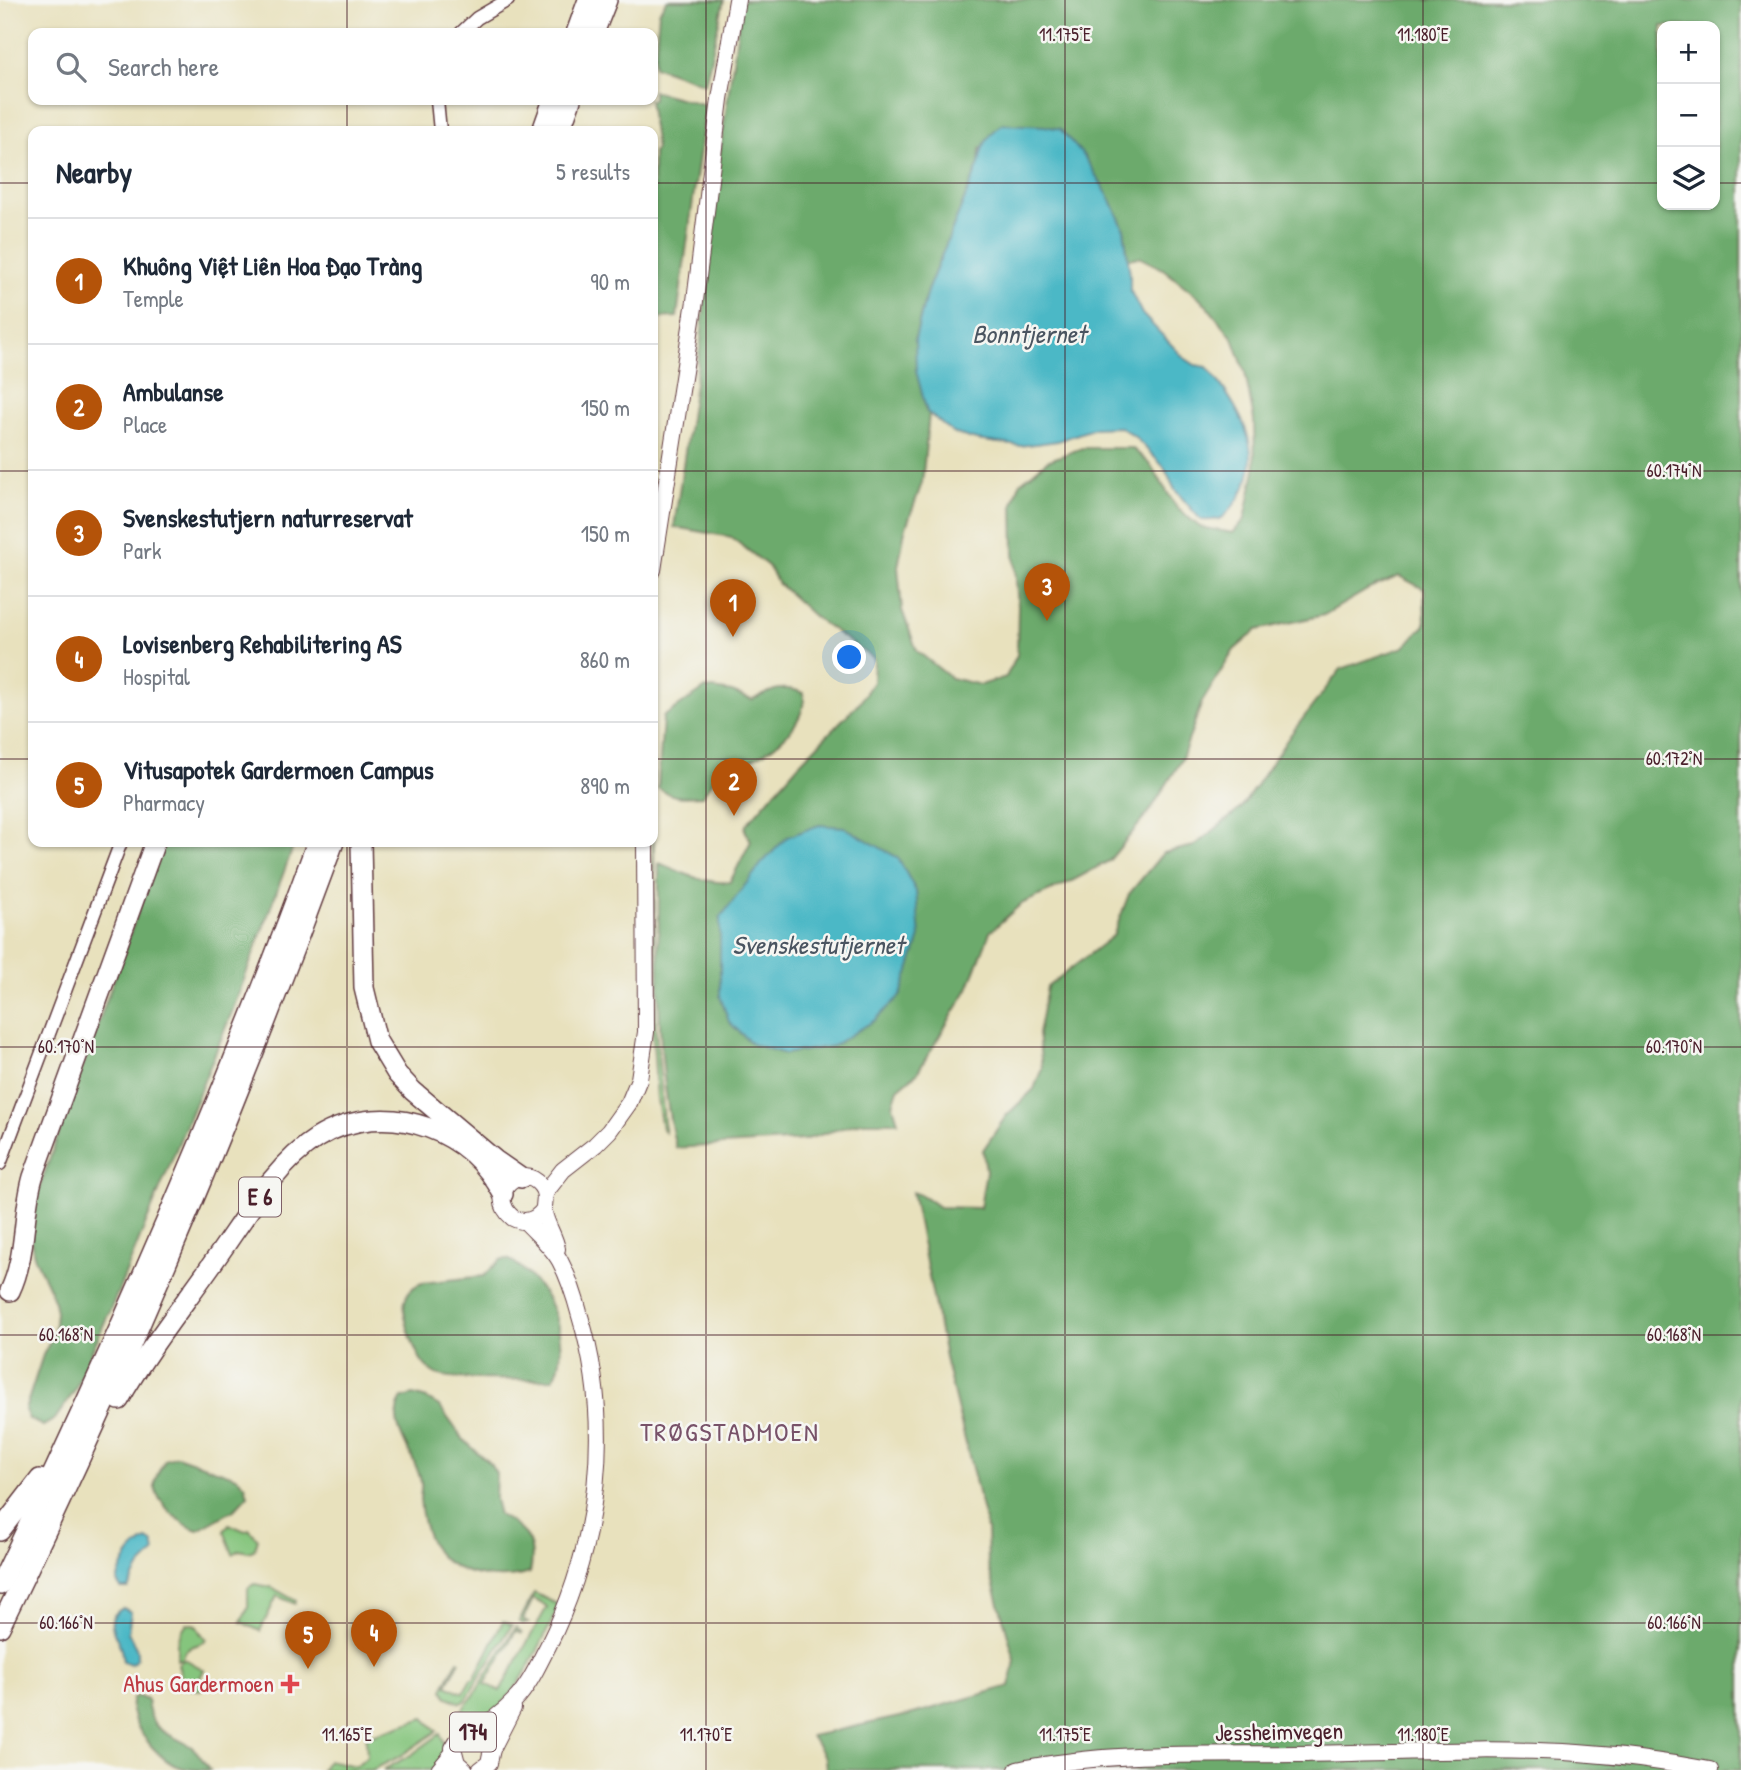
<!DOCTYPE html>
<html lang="en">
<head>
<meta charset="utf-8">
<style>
  :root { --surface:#fff; --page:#f6f6f7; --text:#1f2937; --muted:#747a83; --line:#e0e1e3; --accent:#b45309 }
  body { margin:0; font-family:"Patrick Hand",sans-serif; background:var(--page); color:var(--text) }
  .controls { position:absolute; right:21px; top:21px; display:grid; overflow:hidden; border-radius:14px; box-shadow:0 2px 5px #0004 }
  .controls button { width:63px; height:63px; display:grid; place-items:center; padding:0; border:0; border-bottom:2px solid var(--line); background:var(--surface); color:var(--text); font:35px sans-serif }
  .you { position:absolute; left:850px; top:658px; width:24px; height:24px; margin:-18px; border:5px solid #fff; border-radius:50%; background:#1a73e8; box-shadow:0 0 0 10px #1a73e833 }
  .badge { display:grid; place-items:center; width:46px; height:46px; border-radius:50%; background:var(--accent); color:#fff; font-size:23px; font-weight:700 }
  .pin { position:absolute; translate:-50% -58px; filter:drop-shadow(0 2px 4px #0008) }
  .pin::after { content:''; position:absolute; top:37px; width:24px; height:21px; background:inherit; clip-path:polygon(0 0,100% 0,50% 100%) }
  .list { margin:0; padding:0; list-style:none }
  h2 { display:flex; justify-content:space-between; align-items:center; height:91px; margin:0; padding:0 28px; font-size:30px }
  h2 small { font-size:23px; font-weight:400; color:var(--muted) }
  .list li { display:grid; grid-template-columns:46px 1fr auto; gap:21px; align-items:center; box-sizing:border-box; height:126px; padding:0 28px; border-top:2px solid var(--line) }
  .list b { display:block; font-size:26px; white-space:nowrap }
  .list p { margin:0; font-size:23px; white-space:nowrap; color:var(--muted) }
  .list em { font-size:23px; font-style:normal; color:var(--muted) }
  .icon { flex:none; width:38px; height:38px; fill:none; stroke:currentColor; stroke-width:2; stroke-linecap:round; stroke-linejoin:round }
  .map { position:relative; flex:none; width:1741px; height:1770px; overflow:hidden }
  .search { position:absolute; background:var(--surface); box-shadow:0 2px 5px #0004; left:28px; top:28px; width:630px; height:77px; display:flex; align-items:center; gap:18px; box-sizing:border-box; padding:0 24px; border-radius:14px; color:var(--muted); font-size:26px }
  .panel { position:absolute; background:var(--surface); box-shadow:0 2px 5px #0004; left:28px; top:126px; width:630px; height:721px; border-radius:14px }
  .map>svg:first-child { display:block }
</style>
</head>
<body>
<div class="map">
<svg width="1741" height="1770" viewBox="0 0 1741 1770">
  <rect width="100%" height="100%" fill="#f6f6f2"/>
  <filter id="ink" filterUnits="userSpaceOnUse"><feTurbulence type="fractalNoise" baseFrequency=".0143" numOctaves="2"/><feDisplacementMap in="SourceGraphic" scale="14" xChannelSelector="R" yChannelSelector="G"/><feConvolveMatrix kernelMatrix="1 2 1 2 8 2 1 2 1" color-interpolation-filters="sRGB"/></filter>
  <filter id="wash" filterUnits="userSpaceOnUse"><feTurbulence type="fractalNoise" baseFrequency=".00686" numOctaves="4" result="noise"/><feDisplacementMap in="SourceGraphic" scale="28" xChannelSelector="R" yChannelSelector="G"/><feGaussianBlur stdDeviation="1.57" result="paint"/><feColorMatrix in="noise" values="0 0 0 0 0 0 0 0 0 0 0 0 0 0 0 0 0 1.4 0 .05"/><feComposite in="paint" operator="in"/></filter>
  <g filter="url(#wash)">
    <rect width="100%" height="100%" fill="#e8e1bd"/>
    <g fill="#85c57d" stroke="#687254" stroke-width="2">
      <path d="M 653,760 L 656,1030 L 665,1132 L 662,1129 L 657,1100 L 652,1028 Z"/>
      <path d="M 229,1524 L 245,1531 L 249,1529 L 258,1539 L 254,1550 L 248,1552 L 240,1550 L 233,1554 L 224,1531 Z"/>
      <path d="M 254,1584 L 271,1587 L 296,1601 L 295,1604 L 277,1596 L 260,1631 L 241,1622 L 248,1607 L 248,1588 Z"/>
      <path d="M 534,1593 L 559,1605 C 544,1637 502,1742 454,1720 L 474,1695 L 516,1627 L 522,1634 L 516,1631 L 485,1684 L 500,1691 L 547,1607 L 533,1599 L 523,1620 L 528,1623 L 524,1624 L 519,1622 Z"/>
      <path d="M 503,1621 L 512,1625 L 465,1701 L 460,1703 L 446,1696 L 443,1689 L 458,1660 L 460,1661 L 447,1685 L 463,1693 L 471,1679 L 474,1679 Z"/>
      <path d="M 187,1623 L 196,1625 L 201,1634 L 207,1639 C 198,1649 185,1642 183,1659 L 177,1660 L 177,1643 L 181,1632 Z"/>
      <path d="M 185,1659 L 204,1670 L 198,1682 L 203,1685 L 201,1690 L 184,1688 L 178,1664 Z"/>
      <path d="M 424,1718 L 437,1731 L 399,1757 L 372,1770 L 321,1770 L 328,1760 L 356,1766 L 367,1756 L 366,1739 L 368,1736 Z"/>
      <path d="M 440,1734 C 448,1747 442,1757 435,1770 L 383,1770 L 411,1755 Z"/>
    </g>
    <g fill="#6caa6c" stroke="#5b644c" stroke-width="2" fill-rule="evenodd">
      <path d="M 667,0 L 724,0 L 705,84 L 654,66 L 659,12 Z"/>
      <path d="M 742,0 L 1741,0 L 1741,1770 L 826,1770 L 825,1758 L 811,1736 L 913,1714 L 1010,1686 L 1015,1660 L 988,1565 L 987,1529 L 947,1367 L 912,1192 L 925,1197 L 939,1207 L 980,1208 L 986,1171 L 983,1150 L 1006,1116 L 1034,1089 L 1042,1068 L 1038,1034 L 1047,987 L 1113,936 L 1129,894 L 1163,853 L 1194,846 L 1240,809 L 1291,734 L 1341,669 L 1404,647 L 1425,625 L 1424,589 L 1399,576 L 1369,589 L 1324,615 L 1257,630 L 1234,650 L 1202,702 L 1181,761 L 1150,811 L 1109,861 L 1070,882 L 1021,904 L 990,932 L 968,989 L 917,1073 L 898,1089 L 893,1105 L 898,1122 L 861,1122 L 804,1140 L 676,1148 C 654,1056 659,958 659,863 C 682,873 705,884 730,882 L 751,841 L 745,830 L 746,825 L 799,764 L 859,703 L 873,682 L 874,659 L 816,618 L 779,584 L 768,566 L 731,537 L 674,527 L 701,342 L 714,193 ZM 1662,26 L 1715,26 L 1715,205 L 1662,205 ZM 980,148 L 1084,156 L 1111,201 L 1124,229 L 1128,259 L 1139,257 L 1163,269 L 1202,300 L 1233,338 L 1245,372 L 1254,420 L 1255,469 L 1245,519 L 1233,533 L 1200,527 L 1177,508 L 1150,464 L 1132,448 L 1082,448 L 1047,461 L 1020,483 L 1013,504 L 1014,554 L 1018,606 L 1017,655 L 1006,677 L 981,685 L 951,678 L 917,651 L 902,610 L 898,567 L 905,530 L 922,483 L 929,414 L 926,411 L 915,339 L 927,291 L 979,164 Z"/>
      <path d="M 653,91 L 706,105 L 677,317 L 653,318 L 653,153 L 656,149 L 649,100 L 653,100 Z"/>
      <path d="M 706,688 L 732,692 L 752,700 C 772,690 782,684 804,693 C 806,725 775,749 748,761 C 741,764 732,763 726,766 C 717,772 709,788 702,796 C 684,797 673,799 658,788 L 663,717 Z"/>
      <path d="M 163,842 L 295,842 L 232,1012 L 118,1292 L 74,1392 L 55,1419 L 43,1426 L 29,1419 L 25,1410 L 43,1355 L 54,1334 L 56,1312 L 53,1297 L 34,1256 L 29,1232 L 31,1211 Z"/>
      <path d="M 507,1259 C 521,1263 546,1293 552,1308 C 560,1326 566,1362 553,1379 C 532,1379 448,1382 434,1373 C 417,1363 409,1334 405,1316 C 402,1301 407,1288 422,1283 L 484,1276 L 500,1260 Z"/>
      <path d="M 413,1395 L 427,1399 L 439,1406 L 464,1440 L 491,1465 L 496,1473 L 495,1499 L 499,1515 C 525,1531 537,1540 530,1573 C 501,1582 461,1577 439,1555 C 433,1549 429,1539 426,1531 C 423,1522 421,1509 420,1500 C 420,1494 422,1489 421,1483 C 418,1456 384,1425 402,1398 Z"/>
      <path d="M 177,1456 L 237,1477 L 245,1485 L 248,1495 L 234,1510 L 198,1530 C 182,1526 158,1504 155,1487 C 154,1477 161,1468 165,1460 Z"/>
      <path d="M 137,1696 L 147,1700 C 151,1736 169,1731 193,1748 C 200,1754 204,1763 210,1770 C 198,1770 187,1770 176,1766 C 156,1757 125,1720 133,1698 Z"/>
    </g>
    <g fill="#4bb8c6" stroke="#4a6c78" stroke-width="2">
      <path d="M 1002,124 L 1045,126 L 1060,129 L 1084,156 L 1111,200 L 1124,229 L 1130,275 L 1130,290 L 1142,314 L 1183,357 L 1195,365 L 1207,367 C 1238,405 1271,455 1236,502 C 1224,519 1222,521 1201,520 L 1175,490 L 1164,467 L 1135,437 L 1120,427 L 1095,428 L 1058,441 L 1020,446 L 976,440 L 953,433 L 927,412 L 916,371 L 915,339 L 927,291 L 979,164 C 981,146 988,135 1002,124 Z"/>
      <path d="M 819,825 L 844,827 L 898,858 L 916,891 L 920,937 L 901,995 L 875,1020 L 833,1046 L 785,1054 L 752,1044 L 729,1022 L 720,996 L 720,918 L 762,863 L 787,837 Z"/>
      <path d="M 147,1540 L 153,1543 L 155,1552 L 140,1567 L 128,1588 L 121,1588 L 117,1582 C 121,1566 131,1547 147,1540 Z"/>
      <path d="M 123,1608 L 131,1612 L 128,1632 L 137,1650 L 137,1659 L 131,1664 L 123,1661 C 122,1657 122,1653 121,1649 C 117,1634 101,1620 123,1608 Z"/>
    </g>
  </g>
  <g filter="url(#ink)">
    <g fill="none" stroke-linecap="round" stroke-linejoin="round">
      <g stroke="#623c41" stroke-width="15">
        <g id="minor">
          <path d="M 461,33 L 477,18 L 508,0"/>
          <path d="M 437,100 L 440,131"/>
          <path d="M 0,1164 L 121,842"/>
        </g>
      </g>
      <g stroke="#623c41" stroke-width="18">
        <g id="major">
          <path d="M 653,570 L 695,301 L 720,99 L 737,0"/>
          <path d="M 545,1193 L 563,1170 L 595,1145 L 609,1131 L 629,1103 L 639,1079 L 646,1032 L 645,842"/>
          <path d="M 544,1209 C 536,1221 525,1224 513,1218 C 484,1194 522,1161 541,1186 C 548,1195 543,1203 544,1212 C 546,1225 555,1236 557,1249"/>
          <path d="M 473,1732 C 489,1723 503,1713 515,1700 C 529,1686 539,1663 548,1646 C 599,1544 613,1425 580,1316 C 575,1297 569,1278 560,1261 C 552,1246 537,1234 525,1221"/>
          <path d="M 492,1749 L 513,1708"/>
          <path d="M 439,1770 L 453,1753"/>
          <path d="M 465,1770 L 457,1763 L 453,1748 L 459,1738 L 469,1732 L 484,1736 L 492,1749 L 489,1763 L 480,1770"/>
          <path d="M 1017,1770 C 1108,1751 1204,1755 1297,1754 C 1389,1753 1487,1747 1578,1753 C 1623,1756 1666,1762 1710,1770"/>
        </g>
      </g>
      <g stroke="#623c41" stroke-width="22">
        <g id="highway">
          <path d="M 576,33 L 588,0"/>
          <path d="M 594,33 L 607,0"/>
          <path d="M 542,131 L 553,100"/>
          <path d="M 560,131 L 571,100"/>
          <path d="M 361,842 L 364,988 L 377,1041 L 397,1074 L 413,1091 L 495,1160 L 521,1178"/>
          <path d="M 10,1291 C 27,1255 22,1215 33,1177 L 155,842"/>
          <path d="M 119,1400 C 146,1352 181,1308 212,1264 C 242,1223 274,1165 317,1138 C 351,1117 392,1114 429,1128 C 462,1140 487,1163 503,1194"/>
          <path d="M 0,1531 L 40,1479"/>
          <path d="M 0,1585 C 117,1342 225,1095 317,842"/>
          <path d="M 0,1627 C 125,1371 236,1109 334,842"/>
        </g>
      </g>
      <use href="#minor" stroke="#fff" stroke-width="12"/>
      <use href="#major" stroke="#fff" stroke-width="16"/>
      <use href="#highway" stroke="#fff" stroke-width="19"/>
    </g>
  </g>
  <path fill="none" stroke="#4a1f2b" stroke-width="2" stroke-opacity="0.45" d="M 347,0 L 347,33M 706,0 L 706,1770M 1065,0 L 1065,1770M 1423,0 L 1423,1770M 347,100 L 347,131M 0,183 L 33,183M 653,183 L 1662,183M 1715,183 L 1741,183M 0,471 L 33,471M 653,471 L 1741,471M 0,759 L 33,759M 653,759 L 1741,759M 347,842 L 347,1770M 0,1047 L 1741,1047M 0,1335 L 1741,1335M 0,1623 L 1741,1623"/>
  <path fill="#e0444e" stroke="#f6f6f2" stroke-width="2.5" d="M286.5 1673.5h7v7h7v7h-7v7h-7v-7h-7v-7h7z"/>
  <g text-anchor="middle" stroke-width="5" stroke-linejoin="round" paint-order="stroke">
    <g fill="#f6f6f2" stroke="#7e6067" stroke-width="2">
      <rect x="239" y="1177.5" width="42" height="39" rx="5"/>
      <rect x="450" y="1712.5" width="46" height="39" rx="5"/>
    </g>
    <g font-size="23" font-weight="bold" fill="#4a1f2b">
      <text x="260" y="1205">E 6</text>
      <text x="473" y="1740">174</text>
    </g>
    <g font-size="24" fill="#be3a42" stroke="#f6f6f2" text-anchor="end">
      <text x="274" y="1692">Ahus Gardermoen</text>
    </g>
    <g font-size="24" fill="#4a1f2b" stroke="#f6f6f2">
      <text transform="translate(1279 1732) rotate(-1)" y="8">Jessheimvegen</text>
    </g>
    <g font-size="26" font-style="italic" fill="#4a5561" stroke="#f6f6f2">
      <text x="1029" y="343">Bonntjernet</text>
      <text x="818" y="954">Svenskestutjernet</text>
    </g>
    <g font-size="26" letter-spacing="2" fill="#785269" stroke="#f6f6f2">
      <text x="730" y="1441">TRØGSTADMOEN</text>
    </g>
  </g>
  <g font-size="18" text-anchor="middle" fill="#4a1f2b" stroke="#f6f6f2" stroke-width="5" stroke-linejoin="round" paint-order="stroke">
    <text x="1065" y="41">11.175°E</text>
    <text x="1423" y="41">11.180°E</text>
    <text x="1674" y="477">60.174°N</text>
    <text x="1674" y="765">60.172°N</text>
    <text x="66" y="1053">60.170°N</text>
    <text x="1674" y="1053">60.170°N</text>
    <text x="66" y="1341">60.168°N</text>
    <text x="1674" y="1341">60.168°N</text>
    <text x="66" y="1629">60.166°N</text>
    <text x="1674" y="1629">60.166°N</text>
    <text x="347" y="1741">11.165°E</text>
    <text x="706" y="1741">11.170°E</text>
    <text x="1065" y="1741">11.175°E</text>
    <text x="1423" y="1741">11.180°E</text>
  </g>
</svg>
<div class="controls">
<button>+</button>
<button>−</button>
<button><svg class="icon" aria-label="layers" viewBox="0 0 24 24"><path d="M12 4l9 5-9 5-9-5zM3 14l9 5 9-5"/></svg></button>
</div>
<div class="you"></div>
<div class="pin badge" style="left:733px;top:637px">1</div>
<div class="pin badge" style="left:734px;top:816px">2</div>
<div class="pin badge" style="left:1047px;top:621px">3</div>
<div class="pin badge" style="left:374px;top:1667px">4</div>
<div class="pin badge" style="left:308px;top:1669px">5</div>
<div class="search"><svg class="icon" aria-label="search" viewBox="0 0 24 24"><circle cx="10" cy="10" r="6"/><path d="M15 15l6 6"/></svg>Search here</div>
<section class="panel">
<h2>Nearby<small>5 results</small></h2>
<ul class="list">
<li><span class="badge">1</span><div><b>Khuông Việt Liên Hoa Đạo Tràng</b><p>Temple</p></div><em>90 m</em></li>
<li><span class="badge">2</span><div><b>Ambulanse</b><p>Place</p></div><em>150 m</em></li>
<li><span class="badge">3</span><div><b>Svenskestutjern naturreservat</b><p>Park</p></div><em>150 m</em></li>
<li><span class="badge">4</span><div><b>Lovisenberg Rehabilitering AS</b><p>Hospital</p></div><em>860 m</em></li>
<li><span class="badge">5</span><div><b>Vitusapotek Gardermoen Campus</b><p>Pharmacy</p></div><em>890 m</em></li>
</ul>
</section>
</div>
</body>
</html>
